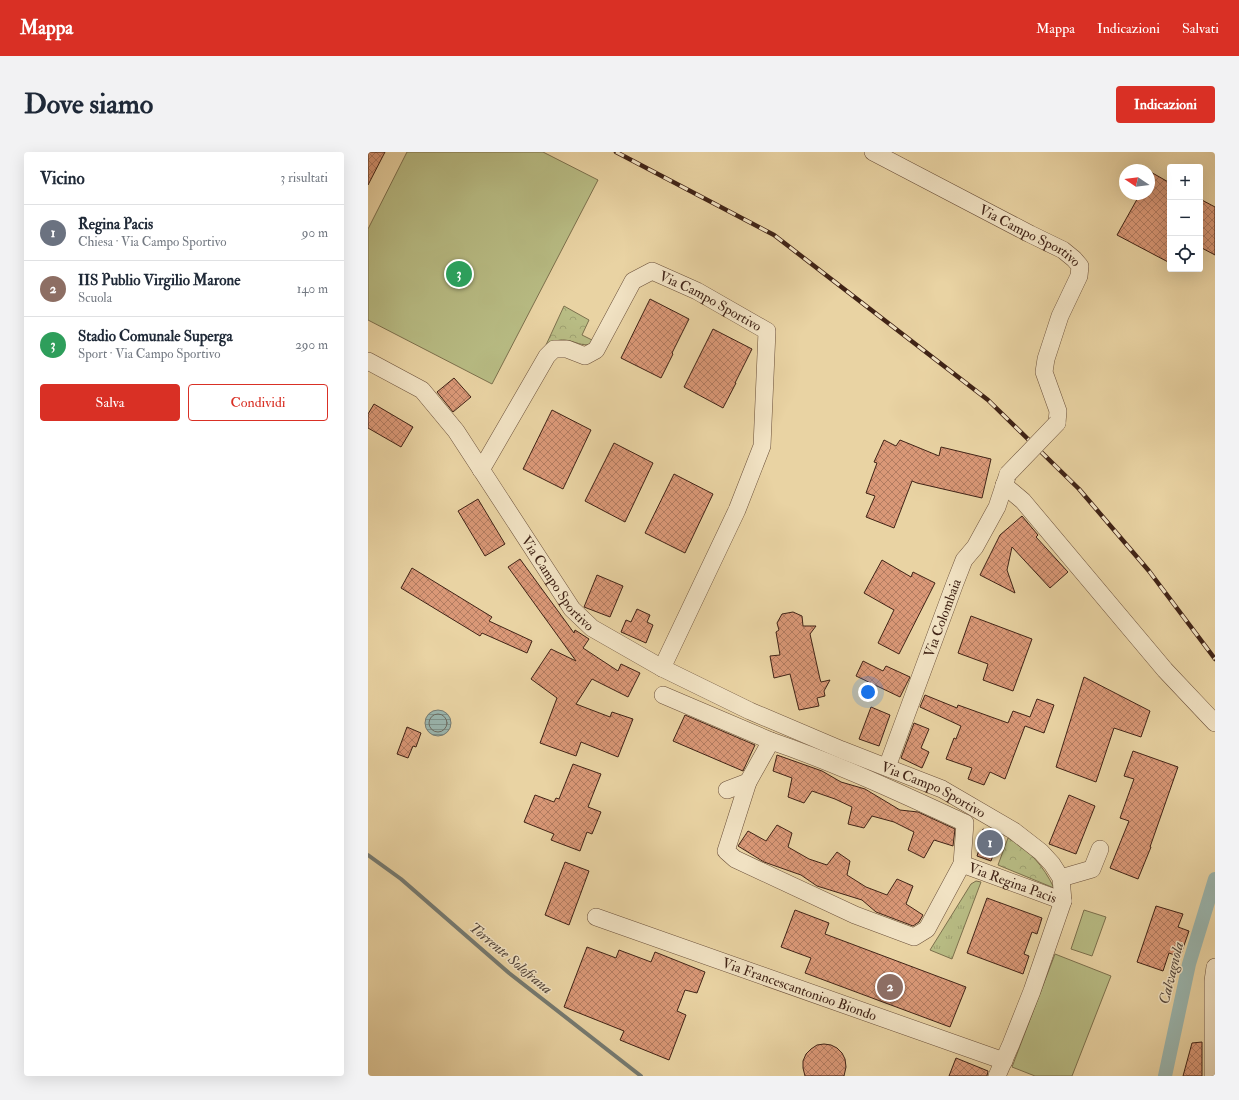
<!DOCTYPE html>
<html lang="it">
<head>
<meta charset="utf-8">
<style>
  :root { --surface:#fff; --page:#f2f2f3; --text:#1f2937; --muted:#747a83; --line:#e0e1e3; --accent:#d93025 }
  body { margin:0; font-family:"IM FELL Double Pica",serif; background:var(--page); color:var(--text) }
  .controls { position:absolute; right:12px; top:12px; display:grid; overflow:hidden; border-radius:4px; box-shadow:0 4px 16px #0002 }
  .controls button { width:36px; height:36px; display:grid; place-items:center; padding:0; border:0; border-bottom:1px solid var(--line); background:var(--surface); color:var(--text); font:20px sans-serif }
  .compass { position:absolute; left:751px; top:12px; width:36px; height:36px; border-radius:50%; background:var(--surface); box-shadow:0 4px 16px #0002; rotate:283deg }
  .you { position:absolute; left:500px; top:540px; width:14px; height:14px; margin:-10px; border:3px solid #fff; border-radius:50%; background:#1a73e8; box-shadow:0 0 0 6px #1a73e833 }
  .badge { display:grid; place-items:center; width:26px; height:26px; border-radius:50%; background:var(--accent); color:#fff; font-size:13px; font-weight:700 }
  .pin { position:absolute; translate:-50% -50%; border:2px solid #fff; box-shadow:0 1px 4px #0006 }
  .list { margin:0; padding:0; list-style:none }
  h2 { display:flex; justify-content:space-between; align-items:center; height:52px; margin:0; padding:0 16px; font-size:17px }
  h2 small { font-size:13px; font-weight:400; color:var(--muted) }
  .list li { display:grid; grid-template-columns:26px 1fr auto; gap:12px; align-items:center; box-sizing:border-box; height:56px; padding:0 16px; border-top:1px solid var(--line) }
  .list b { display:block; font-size:15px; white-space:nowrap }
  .list p { margin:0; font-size:13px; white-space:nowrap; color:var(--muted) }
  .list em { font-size:13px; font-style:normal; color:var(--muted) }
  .actions { display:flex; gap:8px; padding:12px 16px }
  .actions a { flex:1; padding:9px 0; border:1px solid var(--accent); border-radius:4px; text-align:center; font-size:14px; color:var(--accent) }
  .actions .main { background:var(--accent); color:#fff }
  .icon { flex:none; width:22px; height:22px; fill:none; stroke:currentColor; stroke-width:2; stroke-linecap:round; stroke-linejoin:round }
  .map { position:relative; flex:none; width:847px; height:924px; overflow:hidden; border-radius:4px }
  header { display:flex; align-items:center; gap:24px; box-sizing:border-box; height:56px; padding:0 20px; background:var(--accent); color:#fff }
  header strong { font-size:19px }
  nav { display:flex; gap:22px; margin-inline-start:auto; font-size:14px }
  .intro { display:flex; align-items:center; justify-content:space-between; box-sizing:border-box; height:96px; padding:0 24px }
  h1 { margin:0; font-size:28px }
  .button { padding:10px 18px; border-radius:4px; background:var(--accent); color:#fff; font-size:14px; font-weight:700 }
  main { display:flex; gap:24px; padding:0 24px }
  aside { flex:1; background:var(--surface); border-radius:4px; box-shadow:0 4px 16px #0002 }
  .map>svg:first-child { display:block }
</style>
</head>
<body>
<header>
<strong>Mappa</strong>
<nav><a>Mappa</a><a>Indicazioni</a><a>Salvati</a></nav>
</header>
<div class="intro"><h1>Dove siamo</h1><a class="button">Indicazioni</a></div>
<main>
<aside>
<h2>Vicino<small>3 risultati</small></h2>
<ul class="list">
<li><span class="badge" style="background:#6b7280">1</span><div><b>Regina Pacis</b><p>Chiesa · Via Campo Sportivo</p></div><em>90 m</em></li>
<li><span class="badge" style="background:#8d6e63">2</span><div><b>IIS Publio Virgilio Marone</b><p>Scuola</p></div><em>140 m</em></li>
<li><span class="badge" style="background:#2e9e5b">3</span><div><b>Stadio Comunale Superga</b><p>Sport · Via Campo Sportivo</p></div><em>290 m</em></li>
</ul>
<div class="actions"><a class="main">Salva</a><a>Condividi</a></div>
</aside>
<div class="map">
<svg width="847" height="924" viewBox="0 0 847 924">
  <defs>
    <pattern id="grass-tufts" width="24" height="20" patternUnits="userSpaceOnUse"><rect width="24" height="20" fill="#b8bc84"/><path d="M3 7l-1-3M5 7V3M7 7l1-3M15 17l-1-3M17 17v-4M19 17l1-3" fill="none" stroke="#9fa171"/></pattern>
    <pattern id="park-crowns" width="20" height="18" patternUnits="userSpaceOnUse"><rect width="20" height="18" fill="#b8bc84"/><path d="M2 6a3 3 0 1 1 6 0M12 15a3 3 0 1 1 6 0" fill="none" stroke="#9fa171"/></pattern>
    <pattern id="water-rules" width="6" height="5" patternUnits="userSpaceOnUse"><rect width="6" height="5" fill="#9ab6af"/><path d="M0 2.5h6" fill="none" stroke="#7f948d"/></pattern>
    <pattern id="building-cross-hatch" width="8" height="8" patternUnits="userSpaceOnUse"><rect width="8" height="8" fill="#da9877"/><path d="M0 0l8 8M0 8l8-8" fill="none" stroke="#b27c61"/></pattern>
  </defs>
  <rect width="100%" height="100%" fill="#e9d3a3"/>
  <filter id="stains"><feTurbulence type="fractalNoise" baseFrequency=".005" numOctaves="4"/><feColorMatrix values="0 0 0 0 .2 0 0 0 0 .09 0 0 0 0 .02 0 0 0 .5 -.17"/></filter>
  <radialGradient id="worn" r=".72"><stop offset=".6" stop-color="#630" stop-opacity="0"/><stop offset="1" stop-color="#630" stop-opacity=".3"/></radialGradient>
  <path fill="url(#grass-tufts)" stroke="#7c704d" d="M 608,729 L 613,730 L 584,807 L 562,798 L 603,732 Z"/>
  <g fill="url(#park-crowns)" stroke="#7c704d">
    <path d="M 196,154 L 221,168 L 214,183 L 226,189 L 224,192 C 214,195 207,189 197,188 C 190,187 184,191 178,193 Z"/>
    <path d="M 640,686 C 662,699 675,713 686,736 L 630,713 Z"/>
  </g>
  <g fill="#b8bc84" stroke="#7c704d">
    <path d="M 39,0 L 175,0 L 230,28 L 124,232 L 0,168 L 0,77 Z"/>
    <path d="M 716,758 L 738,765 L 724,804 L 703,797 Z"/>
    <path d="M 687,802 L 743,824 L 704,924 L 667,924 L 644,915 Z"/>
  </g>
  <circle fill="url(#water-rules)" stroke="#767b72" cx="70" cy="571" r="13"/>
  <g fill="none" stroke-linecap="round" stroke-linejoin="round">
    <circle stroke="#6d6c62" stroke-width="1" cx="70" cy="571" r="9"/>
    <path stroke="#767b72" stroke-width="4" d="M 0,703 L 33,727 L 141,821 L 273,924"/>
    <path stroke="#9ab6af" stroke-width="14" d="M 797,924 L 821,812 L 847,727"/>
  </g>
  <g fill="url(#building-cross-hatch)" stroke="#402316">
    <path d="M 0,0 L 17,0 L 0,33 Z"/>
    <path d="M 781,19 L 802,31 L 802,111 L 749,83 L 772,42 L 781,42 Z"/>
    <path d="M 832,47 L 847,55 L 847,103 L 832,95 Z"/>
    <path d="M 282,147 L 321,167 L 304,201 L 305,202 L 293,226 L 253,206 Z"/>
    <path d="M 345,177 L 384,197 L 367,231 L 368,231 L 355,256 L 316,235 Z"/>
    <path d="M 86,226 L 103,245 L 85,260 L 69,240 Z"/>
    <path d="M 6,252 L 45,275 L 33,295 L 0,276 L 0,262 Z"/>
    <path d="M 184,258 L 223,278 L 195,337 L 155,317 Z"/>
    <path d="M 516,288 L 528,294 L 532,288 L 571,304 L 573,295 L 623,307 L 614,346 L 549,331 L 544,329 L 526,376 L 498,365 L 507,344 L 498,341 L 509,311 L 506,310 Z"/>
    <path d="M 246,291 L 285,311 L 257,370 L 217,349 Z"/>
    <path d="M 306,322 L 345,342 L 317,401 L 277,381 Z"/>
    <path d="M 110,347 L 137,392 L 117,404 L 90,359 Z"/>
    <path d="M 654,364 L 670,383 L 668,385 L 700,420 L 682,436 L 644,395 L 639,418 L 647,441 L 612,423 L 632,383 Z"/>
    <path d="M 152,407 L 206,481 L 207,478 L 221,487 L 215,496 L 250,519 L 253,512 L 272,521 L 260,545 L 224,527 L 208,552 L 242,565 L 244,560 L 265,567 L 250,605 L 213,590 L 208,604 L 172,591 L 189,546 L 163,527 L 183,497 L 208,509 L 140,415 Z"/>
    <path d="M 514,408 L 543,425 L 545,420 L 567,431 L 531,502 L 510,491 L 526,458 L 496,441 Z"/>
    <path d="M 44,416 L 124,465 L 121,469 L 164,489 L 159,501 L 114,481 L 112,484 L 33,436 Z"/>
    <path d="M 229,423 L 255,434 L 242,465 L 216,455 Z"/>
    <path d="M 269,457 L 282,463 L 279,470 L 285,473 L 278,491 L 253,480 L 258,468 L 263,470 Z"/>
    <path d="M 425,460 L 434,464 L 435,474 L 448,474 L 442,482 L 452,527 L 453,530 L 462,528 L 456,539 L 457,544 L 449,546 L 451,554 L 431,558 L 422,522 L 406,526 L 402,504 L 412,503 L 408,480 L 411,478 L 409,471 L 414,462 Z"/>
    <path d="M 603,464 L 664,487 L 645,539 L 615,528 L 620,512 L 590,501 Z"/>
    <path d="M 495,509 L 515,519 L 518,514 L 542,525 L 532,545 L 488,524 Z"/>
    <path d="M 716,525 L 782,559 L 773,585 L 746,576 L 728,630 L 688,615 Z"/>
    <path d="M 557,543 L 589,556 L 590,553 L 640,571 L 645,559 L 662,565 L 669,547 L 686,553 L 676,581 L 657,574 L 637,627 L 622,620 L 616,633 L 600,627 L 604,616 L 578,607 L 586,586 L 588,587 L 593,574 L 552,555 Z"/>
    <path d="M 503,555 L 522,563 L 511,594 L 491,587 Z"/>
    <path d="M 317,563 L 387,593 L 375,619 L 305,589 Z"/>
    <path d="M 546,571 L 561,577 L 553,596 L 561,600 L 554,616 L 533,606 Z"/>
    <path d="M 39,575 L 53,581 L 48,595 L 45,594 L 40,606 L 29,602 Z"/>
    <path d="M 765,599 L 810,615 L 782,695 L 783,695 L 770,727 L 742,716 L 761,669 L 752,666 L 766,627 L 756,624 Z"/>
    <path d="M 409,603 L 454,619 L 473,630 L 497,637 L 532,658 L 550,660 L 587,677 L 585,694 L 566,688 L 556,706 L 540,698 L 546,680 L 526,670 L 504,664 L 496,676 L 480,672 L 484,655 L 467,647 L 444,639 L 436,651 L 420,645 L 424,626 L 405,619 Z"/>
    <path d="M 205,612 L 233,622 L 220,655 L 233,660 L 224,682 L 219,680 L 212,699 L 183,688 L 186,682 L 156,670 L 167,643 L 186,650 L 188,646 L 191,647 Z"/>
    <path d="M 701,643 L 727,654 L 708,702 L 681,692 Z"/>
    <path d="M 409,673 L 424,681 L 420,695 L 441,707 L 459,713 L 469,700 L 482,709 L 479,723 L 498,735 L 519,743 L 529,727 L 545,734 L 538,752 L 555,763 L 551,770 L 545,774 L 508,760 L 494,748 L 449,734 L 433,723 L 396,710 L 370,694 L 380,679 L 398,689 Z"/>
    <path d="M 615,677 L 629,682 L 635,690 L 631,700 L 627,698 L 623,709 L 609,704 L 612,695 L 608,694 Z"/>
    <path d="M 197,710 L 221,719 L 201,773 L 177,763 Z"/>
    <path d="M 619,746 L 674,766 L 669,782 L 664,780 L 656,802 L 661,804 L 655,822 L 599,801 Z"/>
    <path d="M 788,754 L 815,762 L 810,775 L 821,779 L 812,805 L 801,801 L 795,819 L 769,810 Z"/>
    <path d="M 427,758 L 461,771 L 457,782 L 598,835 L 582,875 L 437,821 L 443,806 L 413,795 Z"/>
    <path d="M 219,795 L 248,806 L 251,798 L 283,810 L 287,800 L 337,820 L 329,841 L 317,838 L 309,859 L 318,863 L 301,908 L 252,888 L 256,879 L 196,855 Z"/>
    <path d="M 834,890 L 834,924 L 815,924 L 824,891 Z"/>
    <path d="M 456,892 L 463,893 L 469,896 L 474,901 L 477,907 L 478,915 L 476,924 L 437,924 L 435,916 L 435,909 L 438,902 L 443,897 L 449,893 Z"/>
    <path d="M 588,906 L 620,919 L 619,924 L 581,924 Z"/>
  </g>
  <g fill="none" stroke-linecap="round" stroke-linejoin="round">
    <g stroke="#6a4f39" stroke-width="18">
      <g id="minor">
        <path id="s1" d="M 505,0 L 662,82 L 695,98 L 706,107 L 712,114 L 711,124 L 692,164 L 678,207 L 676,220 L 690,259 L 689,271"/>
        <path id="s2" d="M 0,209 L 54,238 L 88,279 L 204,457 L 224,476 L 294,516 L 382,559 L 474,598 L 574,637 L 646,679 L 673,700 L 684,712 L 693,726 L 695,749 L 664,839 L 643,892 L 629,924"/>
        <path id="s3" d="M 113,318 L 179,204 L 186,197 L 199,197 L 217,204 L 228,198 L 265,129 L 284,119 L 329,139 L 399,179 L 394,294 L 369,358 L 294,516"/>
        <path d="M 636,333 L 655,349 L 797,518 L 847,571"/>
        <path d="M 295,543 L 403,589"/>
        <path d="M 403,589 C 468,611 534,642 597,671 L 594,712 L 559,777 L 546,785 L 487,763 L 367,707 L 358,699 L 380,630 Z"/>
        <path id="s4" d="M 519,615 L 587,431 L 596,408 L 607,395 L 629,355 L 640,322"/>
        <path d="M 359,638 L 380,630"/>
        <path id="s5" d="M 594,712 L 695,749"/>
        <path d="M 693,726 L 724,717 L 732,697"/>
        <path id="s6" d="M 228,765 L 636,909"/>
        <path d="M 845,924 L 845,829 L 847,815"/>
      </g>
    </g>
    <use href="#minor" stroke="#f1e2c3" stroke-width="17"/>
    <g stroke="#402316" stroke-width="4.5">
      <path id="rail" d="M 248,0 L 406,83 L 620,248 L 711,337 L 781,419 L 847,507"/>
    </g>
    <use href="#rail" stroke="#f1e2c3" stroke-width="3" stroke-dasharray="9" stroke-linecap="butt"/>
    <g stroke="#6a4f39" stroke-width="18" stroke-linecap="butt">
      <path id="minor-bridge" d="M 640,322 L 689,271"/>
    </g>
    <use href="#minor-bridge" stroke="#f1e2c3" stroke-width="17"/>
  </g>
  <g text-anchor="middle" stroke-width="3" stroke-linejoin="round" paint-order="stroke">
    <g font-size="14" fill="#402316" stroke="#f1e2c3">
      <text dy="5" stroke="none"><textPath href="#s1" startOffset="178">Via Campo Sportivo</textPath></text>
      <text dy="5" stroke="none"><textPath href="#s3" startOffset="352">Via Campo Sportivo</textPath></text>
      <text dy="5" stroke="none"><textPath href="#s2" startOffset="298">Via Campo Sportivo</textPath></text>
      <text dy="5" stroke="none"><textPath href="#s4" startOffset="159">Via Colombaia</textPath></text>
      <text dy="5" stroke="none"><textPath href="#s2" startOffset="733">Via Campo Sportivo</textPath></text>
      <text dy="5" stroke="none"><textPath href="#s5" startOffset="54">Via Regina Pacis</textPath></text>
      <text dy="5" stroke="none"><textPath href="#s6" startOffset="216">Via Francescantonioo Biondo</textPath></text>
    </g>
    <g font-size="15" font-style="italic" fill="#56483c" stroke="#f1e2c3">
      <text transform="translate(143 806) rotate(40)" y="5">Torrente Solofrana</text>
      <text transform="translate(803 821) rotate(-76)" y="5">Calvagnola</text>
    </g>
  </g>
  <rect width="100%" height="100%" filter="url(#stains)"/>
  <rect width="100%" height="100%" fill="url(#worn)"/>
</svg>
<div class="controls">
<button>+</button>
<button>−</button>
<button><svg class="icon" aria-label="locate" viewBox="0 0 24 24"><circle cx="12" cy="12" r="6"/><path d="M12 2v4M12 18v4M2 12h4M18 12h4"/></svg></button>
</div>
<svg class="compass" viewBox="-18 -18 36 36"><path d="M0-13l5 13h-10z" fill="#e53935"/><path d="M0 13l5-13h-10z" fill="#747a83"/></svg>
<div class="you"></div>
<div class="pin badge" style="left:622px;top:691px;background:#6b7280">1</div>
<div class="pin badge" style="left:522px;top:835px;background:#8d6e63">2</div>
<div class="pin badge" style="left:91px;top:122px;background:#2e9e5b">3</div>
</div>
</main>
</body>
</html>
